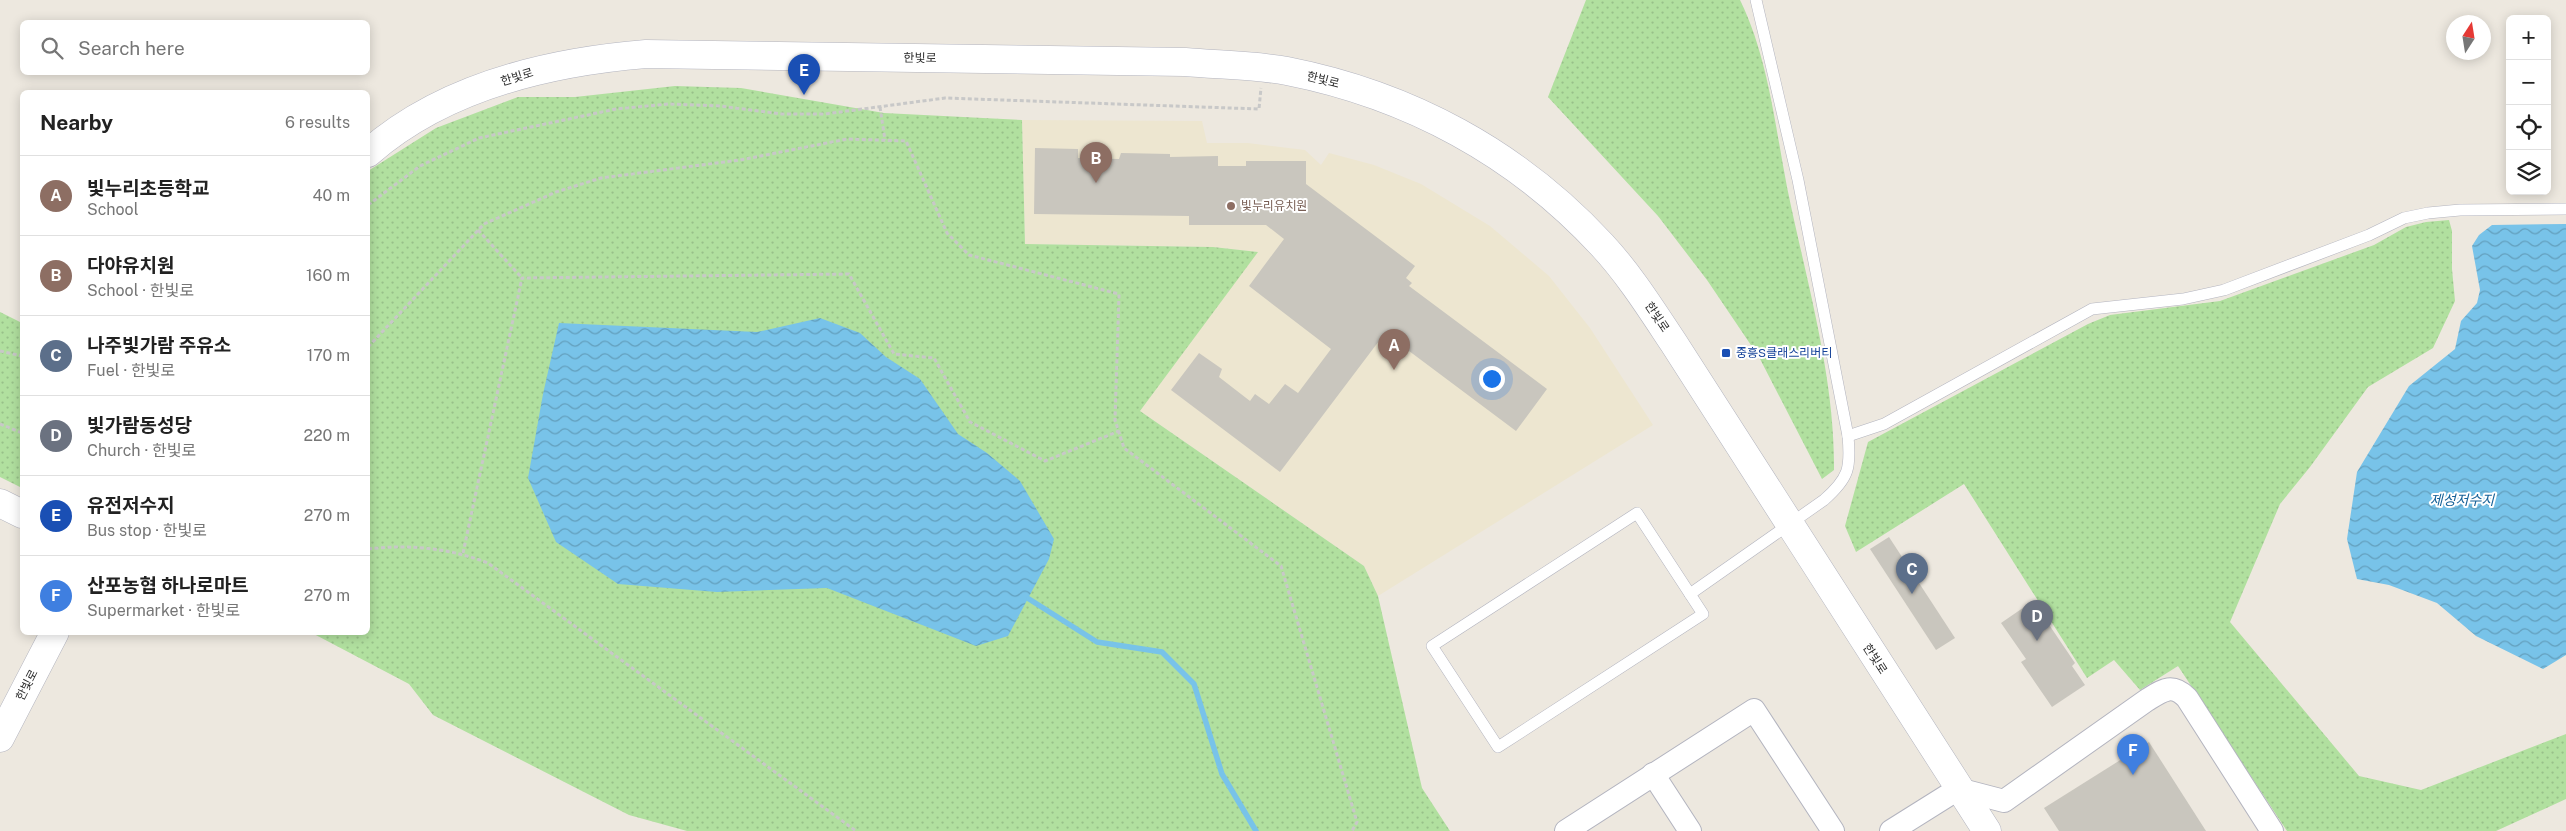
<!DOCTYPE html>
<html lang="en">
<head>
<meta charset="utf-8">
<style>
  :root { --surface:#fff; --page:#f2f2f2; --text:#222; --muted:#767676; --line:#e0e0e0; --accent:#495cf1 }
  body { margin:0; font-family:"Public Sans","Noto Sans KR",sans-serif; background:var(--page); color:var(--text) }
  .controls { position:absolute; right:15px; top:15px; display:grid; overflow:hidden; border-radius:8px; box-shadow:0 2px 12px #0003 }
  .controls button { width:45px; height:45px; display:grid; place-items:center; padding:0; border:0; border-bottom:1px solid var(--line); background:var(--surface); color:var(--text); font:25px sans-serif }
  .compass { position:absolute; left:2446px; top:15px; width:45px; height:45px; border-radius:50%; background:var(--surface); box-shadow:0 2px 12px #0003; rotate:12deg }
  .you { position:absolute; left:1491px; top:378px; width:18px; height:18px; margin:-12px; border:4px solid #fff; border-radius:50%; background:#1a73e8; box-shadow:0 0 0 8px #1a73e833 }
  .badge { display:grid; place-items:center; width:32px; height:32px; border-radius:50%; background:var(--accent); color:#fff; font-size:16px; font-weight:700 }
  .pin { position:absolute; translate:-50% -41px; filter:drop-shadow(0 1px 2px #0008) }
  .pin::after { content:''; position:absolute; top:26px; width:18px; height:15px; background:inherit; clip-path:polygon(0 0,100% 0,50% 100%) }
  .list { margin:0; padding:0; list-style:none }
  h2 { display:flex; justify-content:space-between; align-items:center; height:65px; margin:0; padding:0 20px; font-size:21px }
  h2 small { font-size:16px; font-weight:400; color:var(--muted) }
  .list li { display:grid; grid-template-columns:32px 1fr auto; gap:15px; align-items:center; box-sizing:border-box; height:80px; padding:0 20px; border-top:1px solid var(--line) }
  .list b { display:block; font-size:19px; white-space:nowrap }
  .list p { margin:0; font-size:16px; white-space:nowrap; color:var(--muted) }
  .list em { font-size:16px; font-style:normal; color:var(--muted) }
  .icon { flex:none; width:28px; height:28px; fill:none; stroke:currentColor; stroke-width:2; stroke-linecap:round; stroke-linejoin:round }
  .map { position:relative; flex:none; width:2566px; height:831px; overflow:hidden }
  .search { position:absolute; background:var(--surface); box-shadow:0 2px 12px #0003; left:20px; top:20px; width:350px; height:55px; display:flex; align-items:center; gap:12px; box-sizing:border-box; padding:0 18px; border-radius:8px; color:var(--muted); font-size:19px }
  .panel { position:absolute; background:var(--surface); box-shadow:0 2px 12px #0003; left:20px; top:90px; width:350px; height:545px; border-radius:8px }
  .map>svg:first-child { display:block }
</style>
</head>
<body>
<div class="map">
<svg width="2566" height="831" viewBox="0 0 2566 831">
  <defs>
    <pattern id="park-dots" width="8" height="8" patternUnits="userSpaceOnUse" patternTransform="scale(1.25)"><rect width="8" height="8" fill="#b1e09f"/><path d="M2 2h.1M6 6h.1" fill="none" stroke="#98c089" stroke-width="1.8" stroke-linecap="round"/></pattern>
    <pattern id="water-waves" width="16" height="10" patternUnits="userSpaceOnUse" patternTransform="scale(1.25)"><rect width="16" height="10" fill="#78c3e9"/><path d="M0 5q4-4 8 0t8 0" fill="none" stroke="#639fbd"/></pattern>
  </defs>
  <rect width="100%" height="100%" fill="#ede8df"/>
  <path fill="#ede6d0" d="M 1022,120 L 1202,121 L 1207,143 L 1248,143 L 1305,150 L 1321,165 L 1329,153 L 1374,165 L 1421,184 L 1490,226 L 1549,276 L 1590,328 L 1653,425 L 1378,596 L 1364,566 L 1140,411 L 1257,252 L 1213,247 L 1025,244 Z"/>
  <g fill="url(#park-dots)">
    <path d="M 1586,0 L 1740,0 C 1768,57 1775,125 1787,187 C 1806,280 1835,376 1834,470 L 1822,479 L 1759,357 L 1707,280 L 1658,216 L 1548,97 Z"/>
    <path d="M 675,86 L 741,88 L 884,113 L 1022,120 L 1025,244 L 1213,247 L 1258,252 L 1140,411 L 1364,566 L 1378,596 L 1422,788 L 1450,831 L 687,831 L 629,815 L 433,715 L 409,684 L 312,633 L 368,632 L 368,171 L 436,128 L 518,97 L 575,97 Z"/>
    <path d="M 2449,220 L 2452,231 L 2452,269 L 2455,301 L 2433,348 L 2368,387 L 2310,467 L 2280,504 L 2230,622 L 2359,776 L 2421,790 L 2566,734 L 2566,799 L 2496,831 L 2287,831 L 2178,666 L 2140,690 L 2114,660 L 2087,678 L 1964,484 L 1856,552 L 1845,526 L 1868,442 L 2088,324 L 2110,315 L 2220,301 L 2374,245 L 2406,227 L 2426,222 Z"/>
    <path d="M 0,312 L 22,323 L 22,488 L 0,477 Z"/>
  </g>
  <g fill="url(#water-waves)">
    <path d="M 2566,224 L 2566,655 L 2543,669 L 2476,636 L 2437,603 L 2389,585 L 2357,579 L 2347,539 L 2357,472 L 2409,386 L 2455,349 L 2461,321 L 2477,303 L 2480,290 L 2472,246 L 2479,235 L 2492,225 Z"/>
    <path d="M 820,318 L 860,333 L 886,357 L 920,379 L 958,434 L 987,453 L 1020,481 L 1054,539 L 1049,559 L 1008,636 L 976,646 L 827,588 L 717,592 L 618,584 L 556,542 L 528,478 L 543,394 L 559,323 L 757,332 Z"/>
  </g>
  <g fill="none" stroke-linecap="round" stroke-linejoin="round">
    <path stroke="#78c3e9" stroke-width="5.5" d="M 1029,599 L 1097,642 L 1162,652 L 1194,684 L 1222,774 L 1256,831"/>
  </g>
  <g fill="#c9c6be">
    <path d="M 1035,148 L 1078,149 L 1078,158 L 1119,159 L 1121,153 L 1170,154 L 1170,157 L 1218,156 L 1218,166 L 1246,166 L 1246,161 L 1306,161 L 1306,184 L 1415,266 L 1406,278 L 1412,283 L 1409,286 L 1547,389 L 1516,431 L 1385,333 L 1280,472 L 1171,390 L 1199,353 L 1222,369 L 1219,377 L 1250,401 L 1255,394 L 1269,404 L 1285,384 L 1298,393 L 1331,349 L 1249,286 L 1284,239 L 1266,225 L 1189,225 L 1189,216 L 1034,214 Z"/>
    <path d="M 1889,537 L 1955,638 L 1936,650 L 1870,549 Z"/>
    <path d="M 2033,601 L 2075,663 L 2072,666 L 2085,685 L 2052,707 L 2021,662 L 2026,659 L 2001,623 Z"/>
    <path d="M 2149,742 L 2206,831 L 2059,831 L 2044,808 Z"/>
  </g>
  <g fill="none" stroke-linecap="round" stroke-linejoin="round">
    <g stroke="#b3b4bf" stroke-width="12">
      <g id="service">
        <path d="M 1848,436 L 1884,424 L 2092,309 L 2183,299 L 2224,290 L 2369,235 L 2404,218 L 2428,213 L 2460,210 L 2566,209"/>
        <path d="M 1637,513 L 1703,614 L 1498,747 L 1432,646 Z"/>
        <path d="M 1690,594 L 1824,500 C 1849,478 1851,468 1848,436 L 1798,180 L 1756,0"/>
      </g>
    </g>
    <g stroke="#b3b4bf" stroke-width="24">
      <g id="minor">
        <path d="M 1653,774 L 1690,831"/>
        <path d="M 1566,831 L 1754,710 L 1833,831"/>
        <path d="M 1891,831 L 1958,789 L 2004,801 L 2147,700 C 2163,690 2172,683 2187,698 L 2272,831"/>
      </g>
    </g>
    <g stroke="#b3b4bf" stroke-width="29">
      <g id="tertiary">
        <path d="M 368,153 C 443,87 548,62 646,54 L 1185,62 C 1219,65 1254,65 1287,71 C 1409,95 1517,153 1602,245 C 1629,274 1651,309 1673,342 L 1987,831"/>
        <path d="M 0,503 L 22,514"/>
        <path d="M 0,738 L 55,632"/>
      </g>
    </g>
    <g stroke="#c8c8c8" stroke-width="3" stroke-dasharray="4 2.5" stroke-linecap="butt">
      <path d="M 880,107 L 885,140"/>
      <path d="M 368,205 L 420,166 L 479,138 L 616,109 L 668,104 L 720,106 L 782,114 L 825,114 L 945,98 L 1259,109 L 1261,88"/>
      <path d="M 478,230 L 522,278"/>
      <path d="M 368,347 L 484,224 L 556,192 L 601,178 L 740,160 L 847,139 L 906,141 L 947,233 L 969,255 L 1119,294 L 1115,420 L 1124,448 L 1281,566 L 1357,822 L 1352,831"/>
      <path d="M 0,351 L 22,356"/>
      <path d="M 0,424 L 22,433"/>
      <path d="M 368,549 C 409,544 449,548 488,563 L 856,831"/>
      <path d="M 463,553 L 522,278 L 849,274 L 894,354 L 934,358 L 970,422 L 1045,461 L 1119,431"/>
    </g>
    <use href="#service" stroke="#fff" stroke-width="11"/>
    <use href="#minor" stroke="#fff" stroke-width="22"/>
    <use href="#tertiary" stroke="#fff" stroke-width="28"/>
  </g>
  <circle fill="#8d6e63" stroke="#fff" stroke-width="2" cx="1231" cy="206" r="5"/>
  <rect fill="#1a4fb4" stroke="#fff" stroke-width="2" x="1721" y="348" width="10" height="10" rx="2.5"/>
  <g text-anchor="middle" stroke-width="4" stroke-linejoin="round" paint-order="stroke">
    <g font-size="12" fill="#2c2c2c" stroke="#fff">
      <text transform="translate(920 58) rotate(1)" y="4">한빛로</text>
      <text transform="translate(517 77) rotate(-17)" y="4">한빛로</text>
      <text transform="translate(1323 80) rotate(14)" y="4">한빛로</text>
      <text transform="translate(1657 317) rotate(56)" y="4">한빛로</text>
      <text transform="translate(1875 659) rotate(57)" y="4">한빛로</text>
      <text transform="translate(27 685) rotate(-63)" y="4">한빛로</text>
    </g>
    <g font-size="12" fill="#785e54" stroke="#fff" text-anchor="start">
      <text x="1241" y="210">빛누리유치원</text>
    </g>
    <g font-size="12" fill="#164399" stroke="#fff" text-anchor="start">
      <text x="1736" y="357">중흥S클래스리버티</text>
    </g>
    <g font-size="14" font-style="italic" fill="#156198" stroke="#fff">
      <text x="2462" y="505">제성저수지</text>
    </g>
  </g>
</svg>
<div class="controls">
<button>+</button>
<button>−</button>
<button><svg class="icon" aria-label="locate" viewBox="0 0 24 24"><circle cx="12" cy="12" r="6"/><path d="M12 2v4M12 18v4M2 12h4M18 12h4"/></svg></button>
<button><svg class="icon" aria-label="layers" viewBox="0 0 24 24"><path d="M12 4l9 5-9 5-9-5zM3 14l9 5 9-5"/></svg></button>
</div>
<svg class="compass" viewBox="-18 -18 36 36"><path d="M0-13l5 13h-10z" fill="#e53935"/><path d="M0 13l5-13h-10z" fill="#767676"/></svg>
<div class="you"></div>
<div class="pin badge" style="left:1394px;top:370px;background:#8d6e63">A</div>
<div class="pin badge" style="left:1096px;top:183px;background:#8d6e63">B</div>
<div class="pin badge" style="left:1912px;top:594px;background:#5c6f8a">C</div>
<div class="pin badge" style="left:2037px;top:641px;background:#6b7280">D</div>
<div class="pin badge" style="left:804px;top:95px;background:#1a4fb4">E</div>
<div class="pin badge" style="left:2133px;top:775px;background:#3f7fe0">F</div>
<div class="search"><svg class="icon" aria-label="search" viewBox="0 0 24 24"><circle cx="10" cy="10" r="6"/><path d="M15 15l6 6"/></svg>Search here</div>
<section class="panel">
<h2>Nearby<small>6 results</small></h2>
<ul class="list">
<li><span class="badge" style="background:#8d6e63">A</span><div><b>빛누리초등학교</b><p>School</p></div><em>40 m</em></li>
<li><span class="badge" style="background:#8d6e63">B</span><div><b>다야유치원</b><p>School · 한빛로</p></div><em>160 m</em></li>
<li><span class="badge" style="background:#5c6f8a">C</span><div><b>나주빛가람 주유소</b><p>Fuel · 한빛로</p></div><em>170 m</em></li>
<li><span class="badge" style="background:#6b7280">D</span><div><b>빛가람동성당</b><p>Church · 한빛로</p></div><em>220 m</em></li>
<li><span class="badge" style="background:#1a4fb4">E</span><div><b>유전저수지</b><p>Bus stop · 한빛로</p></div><em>270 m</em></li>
<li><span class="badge" style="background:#3f7fe0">F</span><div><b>산포농협 하나로마트</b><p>Supermarket · 한빛로</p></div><em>270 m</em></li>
</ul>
</section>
</div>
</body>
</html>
